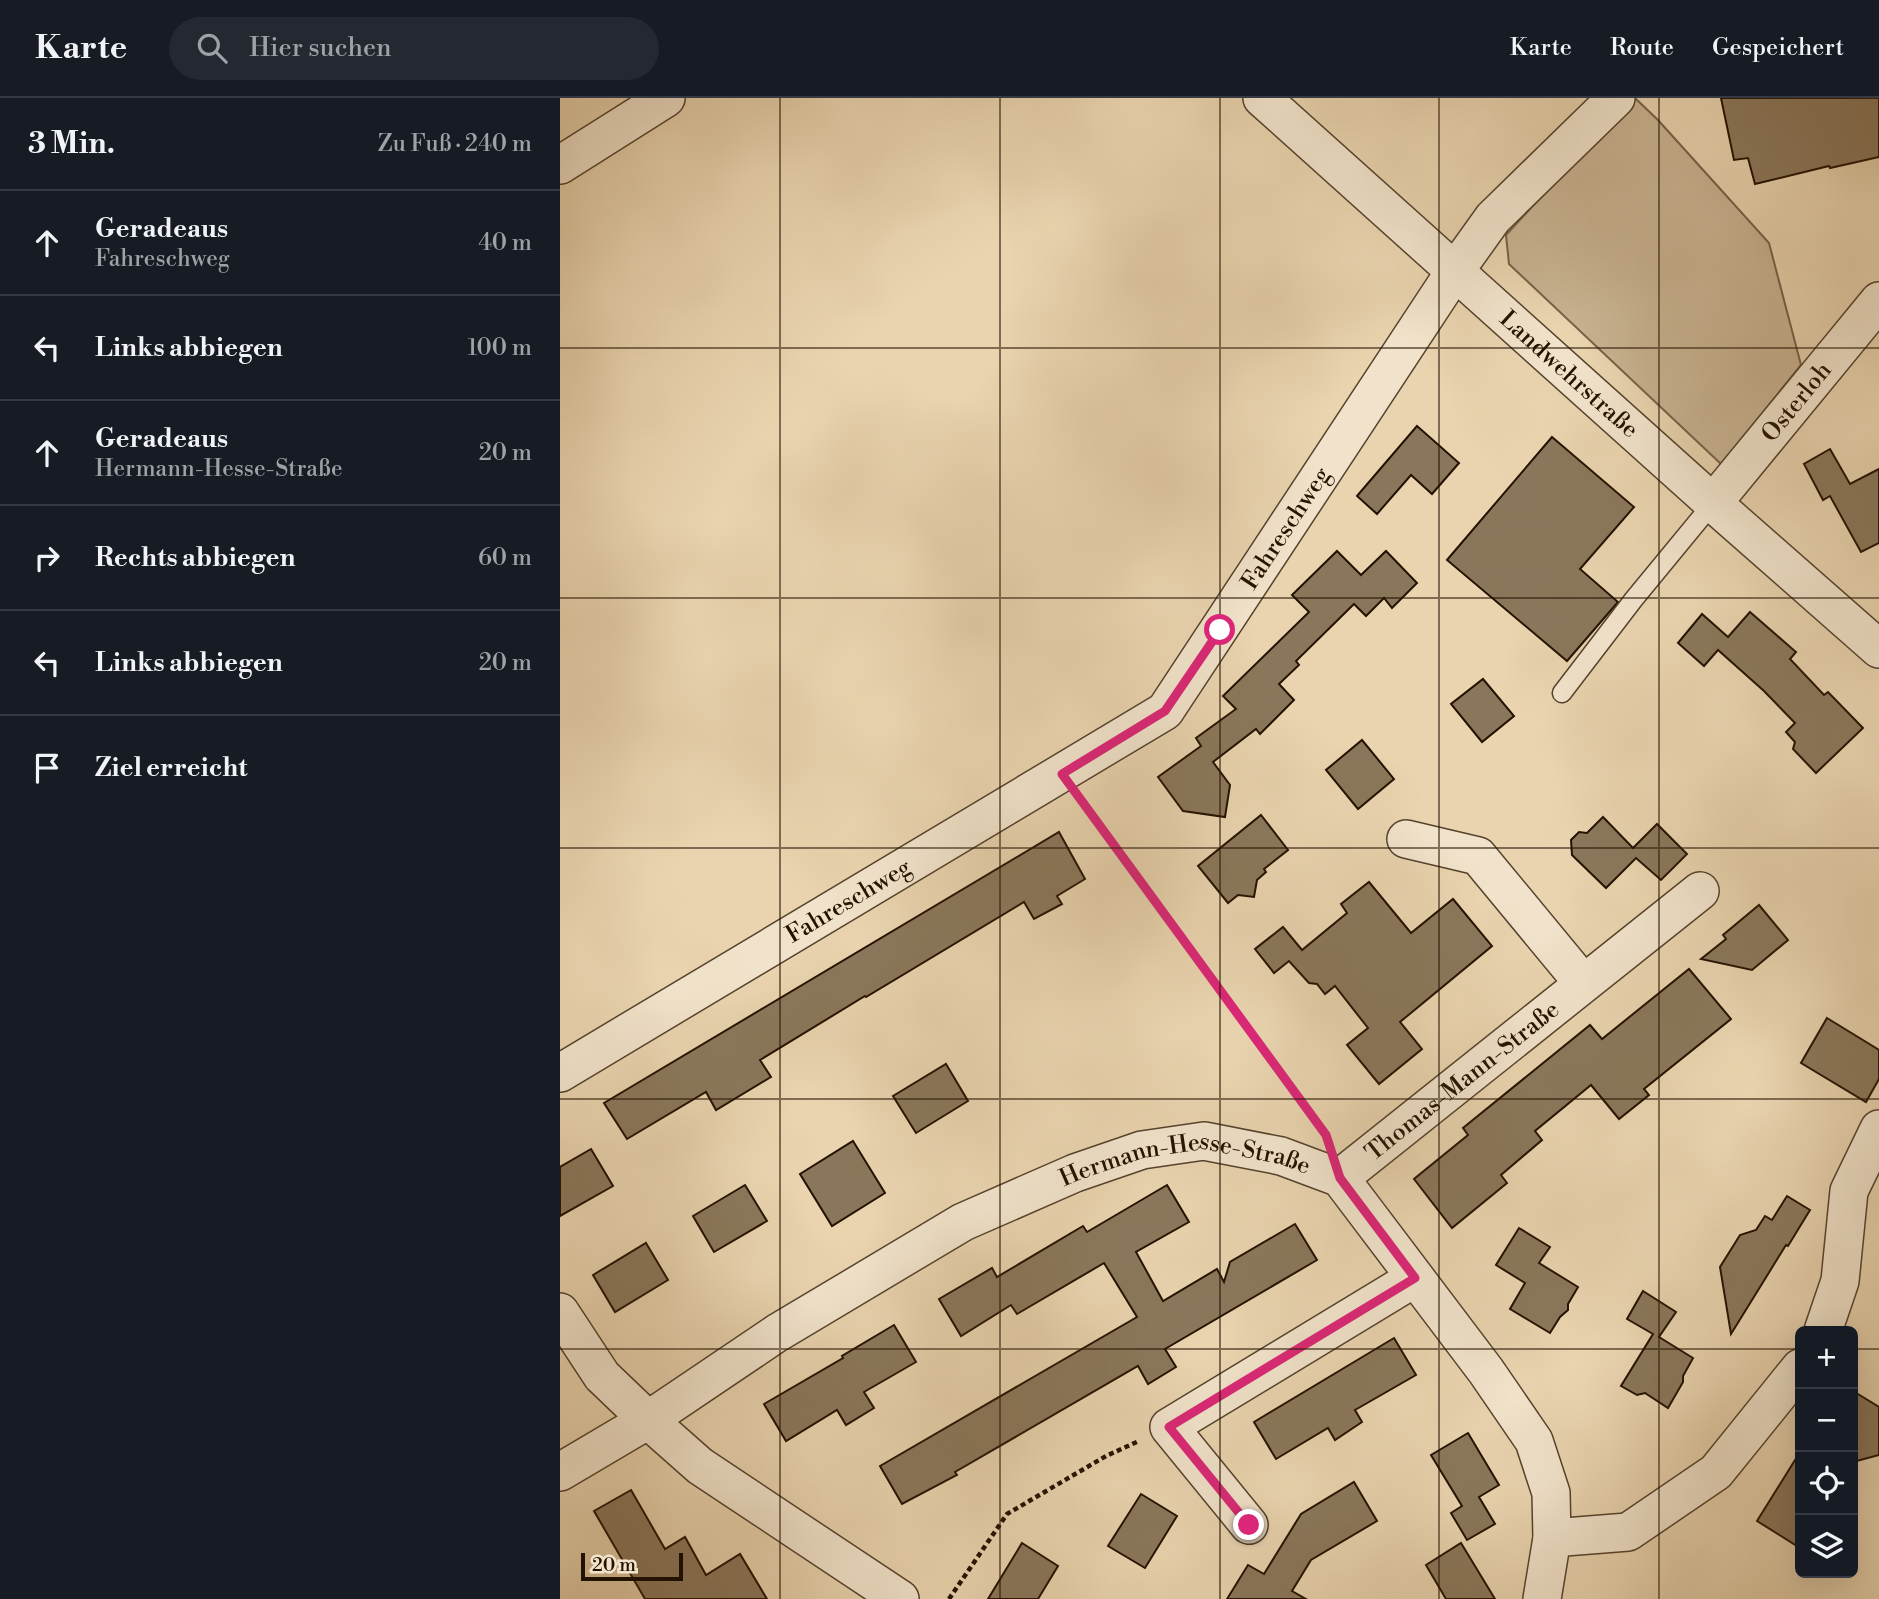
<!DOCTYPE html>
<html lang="de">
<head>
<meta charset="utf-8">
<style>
  :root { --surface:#171b24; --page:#242831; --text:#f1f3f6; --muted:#9ea1a6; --line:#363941 }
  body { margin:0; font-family:"Libre Bodoni",serif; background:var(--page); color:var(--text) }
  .controls { position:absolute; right:21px; bottom:21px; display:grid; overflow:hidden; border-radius:10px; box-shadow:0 7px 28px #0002 }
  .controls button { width:63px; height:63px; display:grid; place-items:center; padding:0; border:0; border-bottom:2px solid var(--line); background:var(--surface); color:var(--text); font:35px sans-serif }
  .scale { position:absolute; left:21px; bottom:18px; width:102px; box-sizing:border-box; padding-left:7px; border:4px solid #241201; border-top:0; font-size:19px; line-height:24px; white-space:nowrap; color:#241201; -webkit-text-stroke:5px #f1e3cb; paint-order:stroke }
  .stop { position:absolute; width:21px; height:21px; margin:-16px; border:5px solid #db2777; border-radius:50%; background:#fff }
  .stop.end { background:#db2777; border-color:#fff; box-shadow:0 2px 7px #0008 }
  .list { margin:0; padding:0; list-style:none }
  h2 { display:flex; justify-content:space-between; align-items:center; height:91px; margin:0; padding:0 28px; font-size:30px }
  h2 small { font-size:23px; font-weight:400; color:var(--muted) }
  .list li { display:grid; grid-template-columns:46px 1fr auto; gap:21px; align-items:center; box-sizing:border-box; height:105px; padding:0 28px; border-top:2px solid var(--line) }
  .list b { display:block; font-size:26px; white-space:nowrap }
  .list p { margin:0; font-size:23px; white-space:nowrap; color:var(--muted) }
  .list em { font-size:23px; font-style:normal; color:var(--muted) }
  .icon { flex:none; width:38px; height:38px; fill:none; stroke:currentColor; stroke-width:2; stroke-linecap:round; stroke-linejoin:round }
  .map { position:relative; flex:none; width:1319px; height:1501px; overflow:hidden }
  header { display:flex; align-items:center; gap:42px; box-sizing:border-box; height:98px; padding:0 35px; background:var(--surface); border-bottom:2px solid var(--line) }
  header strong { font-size:33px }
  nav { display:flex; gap:38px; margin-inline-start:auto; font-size:24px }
  .search { width:490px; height:63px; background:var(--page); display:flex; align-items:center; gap:18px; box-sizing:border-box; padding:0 24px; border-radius:38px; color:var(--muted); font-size:26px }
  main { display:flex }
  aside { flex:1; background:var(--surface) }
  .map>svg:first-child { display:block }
</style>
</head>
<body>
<header>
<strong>Karte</strong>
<div class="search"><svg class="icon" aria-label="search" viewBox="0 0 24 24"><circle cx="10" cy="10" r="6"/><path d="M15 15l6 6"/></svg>Hier suchen</div>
<nav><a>Karte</a><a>Route</a><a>Gespeichert</a></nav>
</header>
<main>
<aside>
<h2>3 Min.<small>Zu Fuß · 240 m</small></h2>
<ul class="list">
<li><svg class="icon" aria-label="ahead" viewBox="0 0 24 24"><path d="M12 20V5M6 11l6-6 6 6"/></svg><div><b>Geradeaus</b><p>Fahreschweg</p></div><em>40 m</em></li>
<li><svg class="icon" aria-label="left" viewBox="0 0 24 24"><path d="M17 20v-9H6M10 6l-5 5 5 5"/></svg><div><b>Links abbiegen</b></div><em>100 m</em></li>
<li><svg class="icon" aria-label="ahead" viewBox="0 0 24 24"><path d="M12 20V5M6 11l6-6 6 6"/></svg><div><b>Geradeaus</b><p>Hermann-Hesse-Straße</p></div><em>20 m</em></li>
<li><svg class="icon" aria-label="right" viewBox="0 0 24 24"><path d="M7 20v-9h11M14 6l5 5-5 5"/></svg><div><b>Rechts abbiegen</b></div><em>60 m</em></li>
<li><svg class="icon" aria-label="left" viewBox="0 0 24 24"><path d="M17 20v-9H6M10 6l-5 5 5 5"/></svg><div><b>Links abbiegen</b></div><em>20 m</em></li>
<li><svg class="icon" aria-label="arrive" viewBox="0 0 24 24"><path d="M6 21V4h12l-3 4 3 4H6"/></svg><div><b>Ziel erreicht</b></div></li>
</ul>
</aside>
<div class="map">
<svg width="1319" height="1501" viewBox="0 0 1319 1501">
  <rect width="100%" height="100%" fill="#e9d4af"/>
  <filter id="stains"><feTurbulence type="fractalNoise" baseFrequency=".00286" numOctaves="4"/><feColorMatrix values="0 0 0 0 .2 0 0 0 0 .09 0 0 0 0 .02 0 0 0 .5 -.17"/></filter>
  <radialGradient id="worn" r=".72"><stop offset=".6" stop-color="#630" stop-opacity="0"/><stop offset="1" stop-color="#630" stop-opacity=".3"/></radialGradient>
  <path fill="#c8b391" stroke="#766249" stroke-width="2" d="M 1072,0 L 1075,0 L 1098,22 L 1209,145 L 1241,267 L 1161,366 L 949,166 L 946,137 Z"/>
  <g fill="#8a775b" stroke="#241201" stroke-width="2">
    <path d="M 1161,0 L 1319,0 L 1319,59 L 1270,70 L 1269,68 L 1195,86 L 1188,60 L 1174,62 Z"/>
    <path d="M 857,328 L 899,365 L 872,396 L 851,377 L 817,416 L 797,398 Z"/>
    <path d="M 992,339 L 1074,409 L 1020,471 L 1058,504 L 1007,563 L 887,462 Z"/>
    <path d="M 1270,351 L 1290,386 L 1319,371 L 1319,445 L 1301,454 L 1270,398 L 1263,402 L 1244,366 Z"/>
    <path d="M 777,453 L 801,477 L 826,453 L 857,485 L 832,510 L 824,500 L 806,518 L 794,506 L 736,563 L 739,567 L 719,586 L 734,602 L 700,636 L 696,631 L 653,664 L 670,687 L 665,719 L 623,713 L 598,679 L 641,648 L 636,640 L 676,611 L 663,598 L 749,514 L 732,497 Z"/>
    <path d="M 1190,514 L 1236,554 L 1230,561 L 1264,597 L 1268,594 L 1303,630 L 1256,675 L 1233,651 L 1235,644 L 1226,634 L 1235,625 L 1204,593 L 1158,552 L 1144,568 L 1118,545 L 1142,516 L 1168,539 Z"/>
    <path d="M 923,581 L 954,618 L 922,644 L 891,606 Z"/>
    <path d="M 802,642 L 834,681 L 798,711 L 766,672 Z"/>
    <path d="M 701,717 L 728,752 L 704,771 L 706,774 L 697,782 L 694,799 L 678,797 L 668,805 L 638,768 Z"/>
    <path d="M 1043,719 L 1073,750 L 1097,726 L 1127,756 L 1101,782 L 1076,760 L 1046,790 L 1012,757 L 1011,742 L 1019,734 L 1027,735 Z"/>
    <path d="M 499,734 L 525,781 L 497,798 L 502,806 L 474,821 L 464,804 L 306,899 L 305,898 L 200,962 L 211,979 L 156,1012 L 146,994 L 67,1041 L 44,1005 Z"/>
    <path d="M 809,784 L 851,835 L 893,801 L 932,848 L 840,924 L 862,951 L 819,986 L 787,947 L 808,930 L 775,888 L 765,896 L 757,886 L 749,885 L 729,863 L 714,875 L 695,851 L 723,829 L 742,852 L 787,815 L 781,806 Z"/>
    <path d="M 1199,807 L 1228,842 L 1192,872 L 1141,861 L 1166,841 L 1163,837 Z"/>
    <path d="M 1129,871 L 1171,921 L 1084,991 L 1089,997 L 1059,1021 L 1031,987 L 975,1033 L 982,1042 L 941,1077 L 947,1085 L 892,1130 L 854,1081 L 908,1037 L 903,1030 L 1030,927 L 1042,941 Z"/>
    <path d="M 1267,920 L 1319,952 L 1319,981 L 1306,1004 L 1241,965 Z"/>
    <path d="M 386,966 L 408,1003 L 356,1035 L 333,998 Z"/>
    <path d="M 293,1043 L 325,1095 L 272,1128 L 240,1076 Z"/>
    <path d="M 31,1051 L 53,1088 L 0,1118 L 0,1069 Z"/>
    <path d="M 185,1087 L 207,1123 L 154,1154 L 133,1118 Z"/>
    <path d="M 607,1087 L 629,1124 L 576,1154 L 603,1203 L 657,1171 L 664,1184 L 670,1164 L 735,1126 L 757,1162 L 605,1251 L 616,1269 L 588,1286 L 578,1268 L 395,1374 L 397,1377 L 342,1406 L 320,1368 L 577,1219 L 544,1165 L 457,1216 L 451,1207 L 401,1238 L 379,1201 L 432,1170 L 437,1179 L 523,1128 L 527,1134 Z"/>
    <path d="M 1227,1098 L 1250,1112 L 1228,1148 L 1226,1147 L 1171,1236 L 1160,1169 L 1180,1137 L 1196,1132 L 1205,1118 L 1212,1122 Z"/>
    <path d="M 959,1130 L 990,1149 L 979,1165 L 1018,1189 L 1008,1206 L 1008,1212 L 1000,1219 L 990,1235 L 950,1211 L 965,1185 L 936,1167 Z"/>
    <path d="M 86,1145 L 108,1182 L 55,1214 L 33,1177 Z"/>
    <path d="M 1083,1193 L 1116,1214 L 1099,1239 L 1133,1260 L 1123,1278 L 1123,1284 L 1108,1310 L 1085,1295 L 1077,1297 L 1061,1288 L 1093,1236 L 1067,1221 Z"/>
    <path d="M 334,1227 L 356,1264 L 304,1294 L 314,1310 L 286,1327 L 277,1312 L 226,1343 L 204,1306 L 283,1260 L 282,1258 Z"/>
    <path d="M 834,1240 L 856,1277 L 795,1312 L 802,1324 L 775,1342 L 768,1330 L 716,1361 L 694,1324 Z"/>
    <path d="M 1293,1293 L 1319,1309 L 1319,1357 L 1293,1364 Z"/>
    <path d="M 908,1335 L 939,1387 L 919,1399 L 935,1426 L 907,1442 L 891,1415 L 902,1408 L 871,1357 Z"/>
    <path d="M 1240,1354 L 1240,1450 L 1197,1423 Z"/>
    <path d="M 794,1384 L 817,1423 L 751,1462 L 732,1493 L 746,1501 L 667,1501 L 688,1467 L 704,1476 L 741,1416 Z"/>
    <path d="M 71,1392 L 105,1451 L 125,1439 L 146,1477 L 180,1456 L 207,1501 L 85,1501 L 34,1413 Z"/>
    <path d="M 581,1396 L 617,1418 L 585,1470 L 548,1448 Z"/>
    <path d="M 462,1445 L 498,1468 L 478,1501 L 428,1501 Z"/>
    <path d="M 901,1445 L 935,1501 L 886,1501 L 866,1467 Z"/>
  </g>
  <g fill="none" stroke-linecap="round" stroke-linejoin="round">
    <g stroke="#55422c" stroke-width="21">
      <path id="service" d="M 1002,595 L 1074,501 L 1153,405"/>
    </g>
    <g stroke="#55422c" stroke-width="40">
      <g id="minor">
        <path id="s1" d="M 702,0 L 1153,405 L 1319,551"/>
        <path d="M 0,67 L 106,0"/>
        <path id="s2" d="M 1153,405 L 1319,203"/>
        <path d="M 846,741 L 918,758 L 1023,885"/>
        <path id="s3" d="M 0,975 L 605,613 L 895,173 L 933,120 L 1056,0"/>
        <path id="s4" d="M 780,1080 L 1140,793"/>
        <path d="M 0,1214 L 42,1278 L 88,1322 L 140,1368 L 340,1501"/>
        <path d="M 1263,1233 L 1280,1183 L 1289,1093 L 1319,1031"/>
        <path id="s5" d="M 0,1374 L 88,1322 L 217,1235 L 403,1124 L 515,1075 L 582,1052 L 644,1043 L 721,1058 L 780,1080 L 926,1273 L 974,1343 L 991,1395 L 992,1440 L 982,1501"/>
        <path d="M 689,1427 L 609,1329 L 855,1180"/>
        <path d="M 992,1440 L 1068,1434 L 1156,1374 L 1240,1270"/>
      </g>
    </g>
    <g stroke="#241201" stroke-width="4.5" stroke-dasharray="5 3.5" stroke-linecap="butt">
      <path d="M 521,702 L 766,1036"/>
      <path d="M 389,1501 L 447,1416 L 546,1358 L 579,1343"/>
    </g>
    <use href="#service" stroke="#f1e3cb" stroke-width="18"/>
    <use href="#minor" stroke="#f1e3cb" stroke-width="37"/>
  </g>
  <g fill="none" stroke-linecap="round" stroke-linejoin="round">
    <path stroke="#db2777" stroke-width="9" d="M 660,532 L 605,613 L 502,676 L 766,1037 L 780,1080 L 855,1180 L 609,1329 L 689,1427"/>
  </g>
  <path fill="none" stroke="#241201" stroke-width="2" stroke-opacity="0.55" d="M 220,0 L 220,1501M 440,0 L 440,1501M 660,0 L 660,1501M 879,0 L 879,1501M 1099,0 L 1099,1501M 0,250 L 1319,250M 0,500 L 1319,500M 0,750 L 1319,750M 0,1001 L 1319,1001M 0,1251 L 1240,1251M 1293,1251 L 1319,1251"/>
  <g text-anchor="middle" stroke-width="6" stroke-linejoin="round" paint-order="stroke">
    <g font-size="24" fill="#241201" stroke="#f1e3cb">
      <text dy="8" stroke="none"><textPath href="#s1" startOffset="413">Landwehrstraße</textPath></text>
      <text dy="8" stroke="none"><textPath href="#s2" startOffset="131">Osterloh</textPath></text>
      <text dy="8" stroke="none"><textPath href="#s3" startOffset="924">Fahreschweg</textPath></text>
      <text dy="8" stroke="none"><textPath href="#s3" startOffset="336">Fahreschweg</textPath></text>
      <text dy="8" stroke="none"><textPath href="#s4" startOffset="156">Thomas-Mann-Straße</textPath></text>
      <text dy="8" stroke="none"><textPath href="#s5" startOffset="710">Hermann-Hesse-Straße</textPath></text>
    </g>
  </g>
  <rect width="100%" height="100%" filter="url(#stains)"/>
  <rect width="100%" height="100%" fill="url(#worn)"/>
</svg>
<div class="controls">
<button>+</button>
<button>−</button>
<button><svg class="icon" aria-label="locate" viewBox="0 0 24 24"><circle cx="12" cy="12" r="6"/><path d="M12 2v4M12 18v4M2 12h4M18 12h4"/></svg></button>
<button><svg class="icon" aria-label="layers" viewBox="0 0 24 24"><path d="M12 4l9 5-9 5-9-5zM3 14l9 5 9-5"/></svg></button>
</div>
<div class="scale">20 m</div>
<div class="stop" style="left:660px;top:532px"></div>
<div class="stop end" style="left:689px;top:1427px"></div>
</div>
</main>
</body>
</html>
